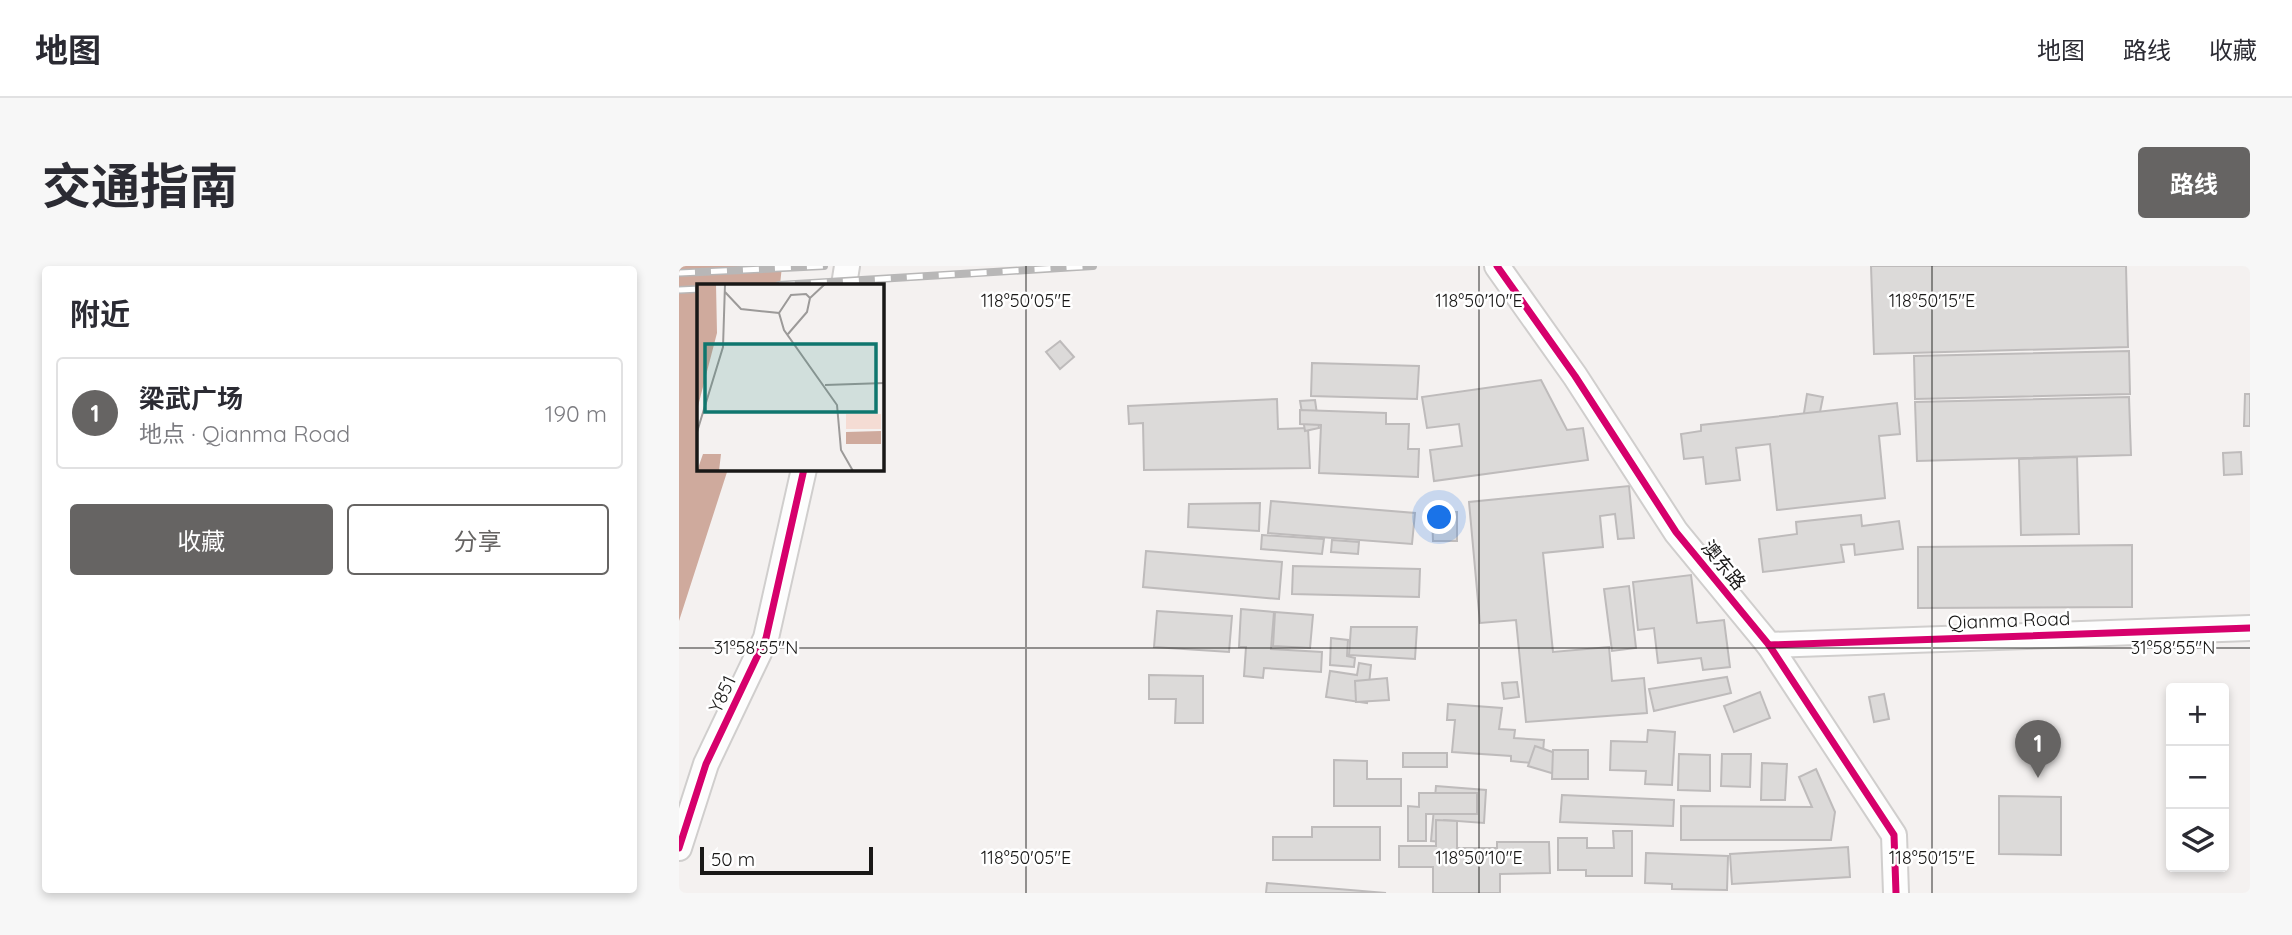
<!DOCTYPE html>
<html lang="zh">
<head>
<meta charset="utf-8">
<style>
  :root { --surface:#fff; --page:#f7f7f7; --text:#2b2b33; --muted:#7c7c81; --line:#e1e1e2; --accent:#666463 }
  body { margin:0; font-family:Quicksand,"Noto Sans SC",sans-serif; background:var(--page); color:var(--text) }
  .controls { position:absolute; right:21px; bottom:21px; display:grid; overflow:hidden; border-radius:7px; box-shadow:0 4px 10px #0003 }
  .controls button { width:63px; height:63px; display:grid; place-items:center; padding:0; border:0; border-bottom:2px solid var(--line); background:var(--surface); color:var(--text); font:35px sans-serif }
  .scale { position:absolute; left:21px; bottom:18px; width:173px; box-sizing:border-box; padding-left:7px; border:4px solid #191817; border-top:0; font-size:19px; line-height:24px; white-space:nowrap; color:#191817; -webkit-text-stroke:5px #fff; paint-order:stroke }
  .you { position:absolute; left:761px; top:252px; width:24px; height:24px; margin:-18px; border:5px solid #fff; border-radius:50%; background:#1a73e8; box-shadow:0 0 0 10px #1a73e833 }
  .badge { display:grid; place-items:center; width:46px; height:46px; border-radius:50%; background:var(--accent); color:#fff; font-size:23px; font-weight:700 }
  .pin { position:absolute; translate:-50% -58px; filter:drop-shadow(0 2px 4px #0008) }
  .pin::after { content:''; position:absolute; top:37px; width:24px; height:21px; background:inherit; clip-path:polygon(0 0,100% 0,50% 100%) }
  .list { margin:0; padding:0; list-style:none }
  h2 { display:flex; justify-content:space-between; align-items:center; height:91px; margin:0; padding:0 28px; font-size:30px }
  h2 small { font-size:23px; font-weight:400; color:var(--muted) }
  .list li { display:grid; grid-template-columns:46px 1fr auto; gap:21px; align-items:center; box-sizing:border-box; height:112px; margin:0 14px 14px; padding:0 14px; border:2px solid var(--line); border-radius:7px }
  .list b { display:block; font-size:26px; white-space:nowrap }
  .list p { margin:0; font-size:23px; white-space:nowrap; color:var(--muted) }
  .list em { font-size:23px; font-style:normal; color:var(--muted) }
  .actions { display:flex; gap:14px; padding:21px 28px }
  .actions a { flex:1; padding:16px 0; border:2px solid var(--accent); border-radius:7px; text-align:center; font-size:24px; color:var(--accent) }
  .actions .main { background:var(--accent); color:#fff }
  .icon { flex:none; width:38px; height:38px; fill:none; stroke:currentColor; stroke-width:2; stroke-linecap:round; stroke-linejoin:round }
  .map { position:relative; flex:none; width:1571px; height:627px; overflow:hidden; border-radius:7px }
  header { display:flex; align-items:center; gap:42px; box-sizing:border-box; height:98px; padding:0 35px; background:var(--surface); border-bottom:2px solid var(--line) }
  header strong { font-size:33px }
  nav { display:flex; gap:38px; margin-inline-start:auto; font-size:24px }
  .intro { display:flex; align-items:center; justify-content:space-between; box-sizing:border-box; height:168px; padding:0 42px }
  h1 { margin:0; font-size:49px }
  .button { padding:18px 32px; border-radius:7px; background:var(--accent); color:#fff; font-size:24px; font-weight:700 }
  main { display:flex; gap:42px; padding:0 42px }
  aside { flex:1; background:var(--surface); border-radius:7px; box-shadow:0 4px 10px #0003 }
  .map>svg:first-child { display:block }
</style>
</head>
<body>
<header>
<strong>地图</strong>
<nav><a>地图</a><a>路线</a><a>收藏</a></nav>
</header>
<div class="intro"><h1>交通指南</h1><a class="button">路线</a></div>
<main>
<aside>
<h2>附近<small></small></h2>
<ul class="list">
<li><span class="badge">1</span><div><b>梁武广场</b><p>地点 · Qianma Road</p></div><em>190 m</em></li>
</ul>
<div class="actions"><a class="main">收藏</a><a>分享</a></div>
</aside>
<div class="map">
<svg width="1571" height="627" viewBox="0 0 1571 627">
  <rect width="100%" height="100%" fill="#f4f1f0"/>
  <path fill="#cfaa9d" d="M 0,0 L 103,0 L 101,19 L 19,19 L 19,203 L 49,203 L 0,355 Z"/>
  <g fill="#dcdad9" stroke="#bebbbb" stroke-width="2">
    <path d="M 1192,0 L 1447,0 L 1449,81 L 1195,88 Z"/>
    <path d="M 381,75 L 395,91 L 381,103 L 367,86 Z"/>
    <path d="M 1450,85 L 1451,128 L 1236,133 L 1235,90 Z"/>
    <path d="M 633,97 L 740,100 L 738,133 L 632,130 Z"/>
    <path d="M 862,114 L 888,164 L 904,162 L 909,194 L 755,215 L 751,184 L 783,180 L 780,158 L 748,162 L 743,131 Z"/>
    <path d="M 1128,128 L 1144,131 L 1139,156 L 1124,153 Z"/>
    <path d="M 1566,128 L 1571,128 L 1571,160 L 1565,160 Z"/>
    <path d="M 1450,131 L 1452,189 L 1238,195 L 1236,136 Z"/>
    <path d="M 598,133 L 599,163 L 629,162 L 631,202 L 465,204 L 464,157 L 450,158 L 449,140 Z"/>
    <path d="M 636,134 L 640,162 L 626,165 L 621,135 Z"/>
    <path d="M 1218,137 L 1221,168 L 1200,170 L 1206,232 L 1098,244 L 1091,178 L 1057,182 L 1061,214 L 1027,218 L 1024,191 L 1005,193 L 1002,168 L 1022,165 L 1022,159 Z"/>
    <path d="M 621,144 L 707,147 L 707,158 L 730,158 L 729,183 L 740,183 L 739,211 L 640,207 L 642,159 L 621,158 Z"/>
    <path d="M 1562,186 L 1563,208 L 1545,209 L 1544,187 Z"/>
    <path d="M 1398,191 L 1400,268 L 1342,269 L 1340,193 Z"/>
    <path d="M 950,220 L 955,272 L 939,273 L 936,248 L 921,250 L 924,281 L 864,287 L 874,386 L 930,381 L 933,415 L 965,412 L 968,447 L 847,456 L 837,354 L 801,357 L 790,236 Z"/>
    <path d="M 592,235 L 736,247 L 733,278 L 589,267 Z"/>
    <path d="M 581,237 L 580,265 L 509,261 L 510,238 Z"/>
    <path d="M 778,246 L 778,275 L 754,275 L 753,247 Z"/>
    <path d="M 1182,249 L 1183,260 L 1220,255 L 1224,283 L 1176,289 L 1175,278 L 1162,279 L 1165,296 L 1084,306 L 1080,273 L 1118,268 L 1117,256 Z"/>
    <path d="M 583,269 L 645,273 L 643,288 L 582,283 Z"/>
    <path d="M 653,274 L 680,276 L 679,288 L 652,286 Z"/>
    <path d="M 1453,279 L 1453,341 L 1239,342 L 1239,281 Z"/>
    <path d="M 467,285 L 603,296 L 600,333 L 464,321 Z"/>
    <path d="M 614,300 L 741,303 L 740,331 L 613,328 Z"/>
    <path d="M 1012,309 L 1018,357 L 1045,354 L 1051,401 L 1024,404 L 1022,392 L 979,397 L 975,362 L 959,364 L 954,316 Z"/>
    <path d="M 950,320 L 957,382 L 933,385 L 925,323 Z"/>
    <path d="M 562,343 L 595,346 L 592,383 L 643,386 L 642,406 L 585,402 L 584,412 L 565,410 L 567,381 L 560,381 Z"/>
    <path d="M 478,345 L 553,350 L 550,386 L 475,381 Z"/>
    <path d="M 596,346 L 634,349 L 631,382 L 594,380 Z"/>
    <path d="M 672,361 L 738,361 L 736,393 L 670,389 Z"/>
    <path d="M 652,372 L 669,374 L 668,390 L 676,392 L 675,401 L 651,399 Z"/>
    <path d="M 680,397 L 692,399 L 688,437 L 647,431 L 651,405 L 678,409 Z"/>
    <path d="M 470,409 L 524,410 L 524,457 L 496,457 L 497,433 L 470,433 Z"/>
    <path d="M 1048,411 L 1052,427 L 975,445 L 970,423 Z"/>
    <path d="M 708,412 L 710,434 L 677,436 L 676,415 Z"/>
    <path d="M 838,416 L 840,431 L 825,433 L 823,417 Z"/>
    <path d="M 1081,426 L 1091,452 L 1055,466 L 1045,440 Z"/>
    <path d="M 1205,428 L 1210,453 L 1195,456 L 1190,431 Z"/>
    <path d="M 769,438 L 823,442 L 820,463 L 836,464 L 835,472 L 865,474 L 863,498 L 832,495 L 832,490 L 773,486 L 776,454 L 768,454 Z"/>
    <path d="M 969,464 L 996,466 L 993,519 L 966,518 L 967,505 L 931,504 L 932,475 L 968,476 Z"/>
    <path d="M 856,480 L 885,490 L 879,509 L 849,500 Z"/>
    <path d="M 874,484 L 909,484 L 909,513 L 873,513 Z"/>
    <rect x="724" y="487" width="44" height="14"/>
    <path d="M 1000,488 L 1031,489 L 1031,525 L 999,524 Z"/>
    <path d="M 1043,488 L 1072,488 L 1071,521 L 1042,520 Z"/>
    <path d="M 655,494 L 688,495 L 688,513 L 722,513 L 722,540 L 655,540 Z"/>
    <path d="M 1083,497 L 1108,498 L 1106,534 L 1082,534 Z"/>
    <path d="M 1137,503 L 1156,546 L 1152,574 L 1002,574 L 1002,540 L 1133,541 L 1120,511 Z"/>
    <path d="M 757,520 L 807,524 L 805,557 L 765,554 L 763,576 L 752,575 Z"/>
    <path d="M 740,527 L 798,527 L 798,548 L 747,548 L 747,575 L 729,575 L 729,540 L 740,541 Z"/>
    <path d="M 883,529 L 995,534 L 994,560 L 881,556 Z"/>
    <path d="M 1320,530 L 1382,531 L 1382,589 L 1320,588 Z"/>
    <path d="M 757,554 L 778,555 L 778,582 L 818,582 L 818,576 L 870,576 L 871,607 L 821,608 L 821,627 L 754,627 L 754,601 L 720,601 L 720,580 L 757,580 Z"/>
    <path d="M 633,561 L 701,561 L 701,594 L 594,594 L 594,571 L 633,571 Z"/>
    <path d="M 934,565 L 953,565 L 953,610 L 907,610 L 907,604 L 879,604 L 879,572 L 908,572 L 908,582 L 935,582 Z"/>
    <path d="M 1169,581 L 1171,611 L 1053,618 L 1051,588 Z"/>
    <path d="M 967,587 L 1049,590 L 1048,624 L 993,623 L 993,618 L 966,617 Z"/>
    <path d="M 588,617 L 707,627 L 587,627 Z"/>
  </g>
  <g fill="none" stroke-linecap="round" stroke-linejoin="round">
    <g stroke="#d0cecd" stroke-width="28">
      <g id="street">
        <path d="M 818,0 L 896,110 L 997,266 L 1090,379 L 1215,569 L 1217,627"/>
        <path d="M 165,19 L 168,0"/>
        <path d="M 1090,379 L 1571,362"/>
        <path d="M 0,582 L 27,498 L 87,372 L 125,203"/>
      </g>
    </g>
    <use href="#street" stroke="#fdfdfd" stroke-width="24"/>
    <g stroke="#b8b7b7" stroke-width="8">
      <g id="rail">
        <path d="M 0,7 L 145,0"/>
        <path d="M 100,19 L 414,0"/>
        <path d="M 0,24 L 19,23"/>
      </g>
    </g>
    <use href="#rail" stroke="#fff" stroke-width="5" stroke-dasharray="16" stroke-linecap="butt"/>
    <g stroke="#fff" stroke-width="11">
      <g id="cycleway">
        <path d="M 818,0 L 896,110 L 997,266 L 1090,379 L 1215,569 L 1217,627"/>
        <path d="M 1090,379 L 1571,362"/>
        <path d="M 0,582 L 27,498 L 87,372 L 125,203"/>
      </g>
    </g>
    <use href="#cycleway" stroke="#d6006c" stroke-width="7"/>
  </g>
  <path fill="none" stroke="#191817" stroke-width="2" stroke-opacity="0.45" d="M 347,0 L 347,627M 800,0 L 800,627M 1253,0 L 1253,627M 0,382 L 1571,382"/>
  <g text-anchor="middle" stroke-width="5" stroke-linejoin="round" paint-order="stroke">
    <g font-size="19" fill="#191817" stroke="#fff">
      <text transform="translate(1045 299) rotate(51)" y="7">澳东路</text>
      <text transform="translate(1330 354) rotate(-2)" y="7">Qianma Road</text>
      <text transform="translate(43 428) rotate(-65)" y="7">Y851</text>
    </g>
  </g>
  <g transform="translate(18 18)">
    <rect width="187" height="187" fill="#f4f1f0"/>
    <path d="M 149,130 L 184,130 L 184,145 L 149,145 Z" fill="#f5dcd4"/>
    <path d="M 0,0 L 19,0 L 20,49 L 0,126 ZM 184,147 L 184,160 L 149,160 L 149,148 ZM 6,170 L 24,170 L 22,187 L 0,187 Z" fill="#cfaa9d"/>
    <path fill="none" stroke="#9c9a99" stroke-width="2" d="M 28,8 L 44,25 L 82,29 L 87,46 L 140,121 L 144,166 L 156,187M 82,29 L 94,11 L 109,10 L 113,14M 91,50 L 110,28 L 113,14 L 128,0M 128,101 L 188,99M 0,148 L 26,63 L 28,0"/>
    <path fill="#0f766e" fill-opacity="0.15" stroke="#0f766e" stroke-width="3.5" d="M 8,60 L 179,60 L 179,128 L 8,128 Z"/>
    <rect width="187" height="187" fill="none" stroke="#191817" stroke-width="3.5"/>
  </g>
  <g font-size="18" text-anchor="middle" fill="#191817" stroke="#fff" stroke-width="5" stroke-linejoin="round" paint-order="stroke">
    <text x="347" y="41">118°50'05"E</text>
    <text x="800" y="41">118°50'10"E</text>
    <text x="1253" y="41">118°50'15"E</text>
    <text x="77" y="388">31°58'55"N</text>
    <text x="1494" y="388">31°58'55"N</text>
    <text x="347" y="598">118°50'05"E</text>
    <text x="800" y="598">118°50'10"E</text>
    <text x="1253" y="598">118°50'15"E</text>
  </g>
</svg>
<div class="controls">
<button>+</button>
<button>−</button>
<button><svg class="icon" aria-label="layers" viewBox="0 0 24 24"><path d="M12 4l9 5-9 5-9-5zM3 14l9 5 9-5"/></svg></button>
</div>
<div class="scale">50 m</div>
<div class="you"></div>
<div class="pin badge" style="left:1359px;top:512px">1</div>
</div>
</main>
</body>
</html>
